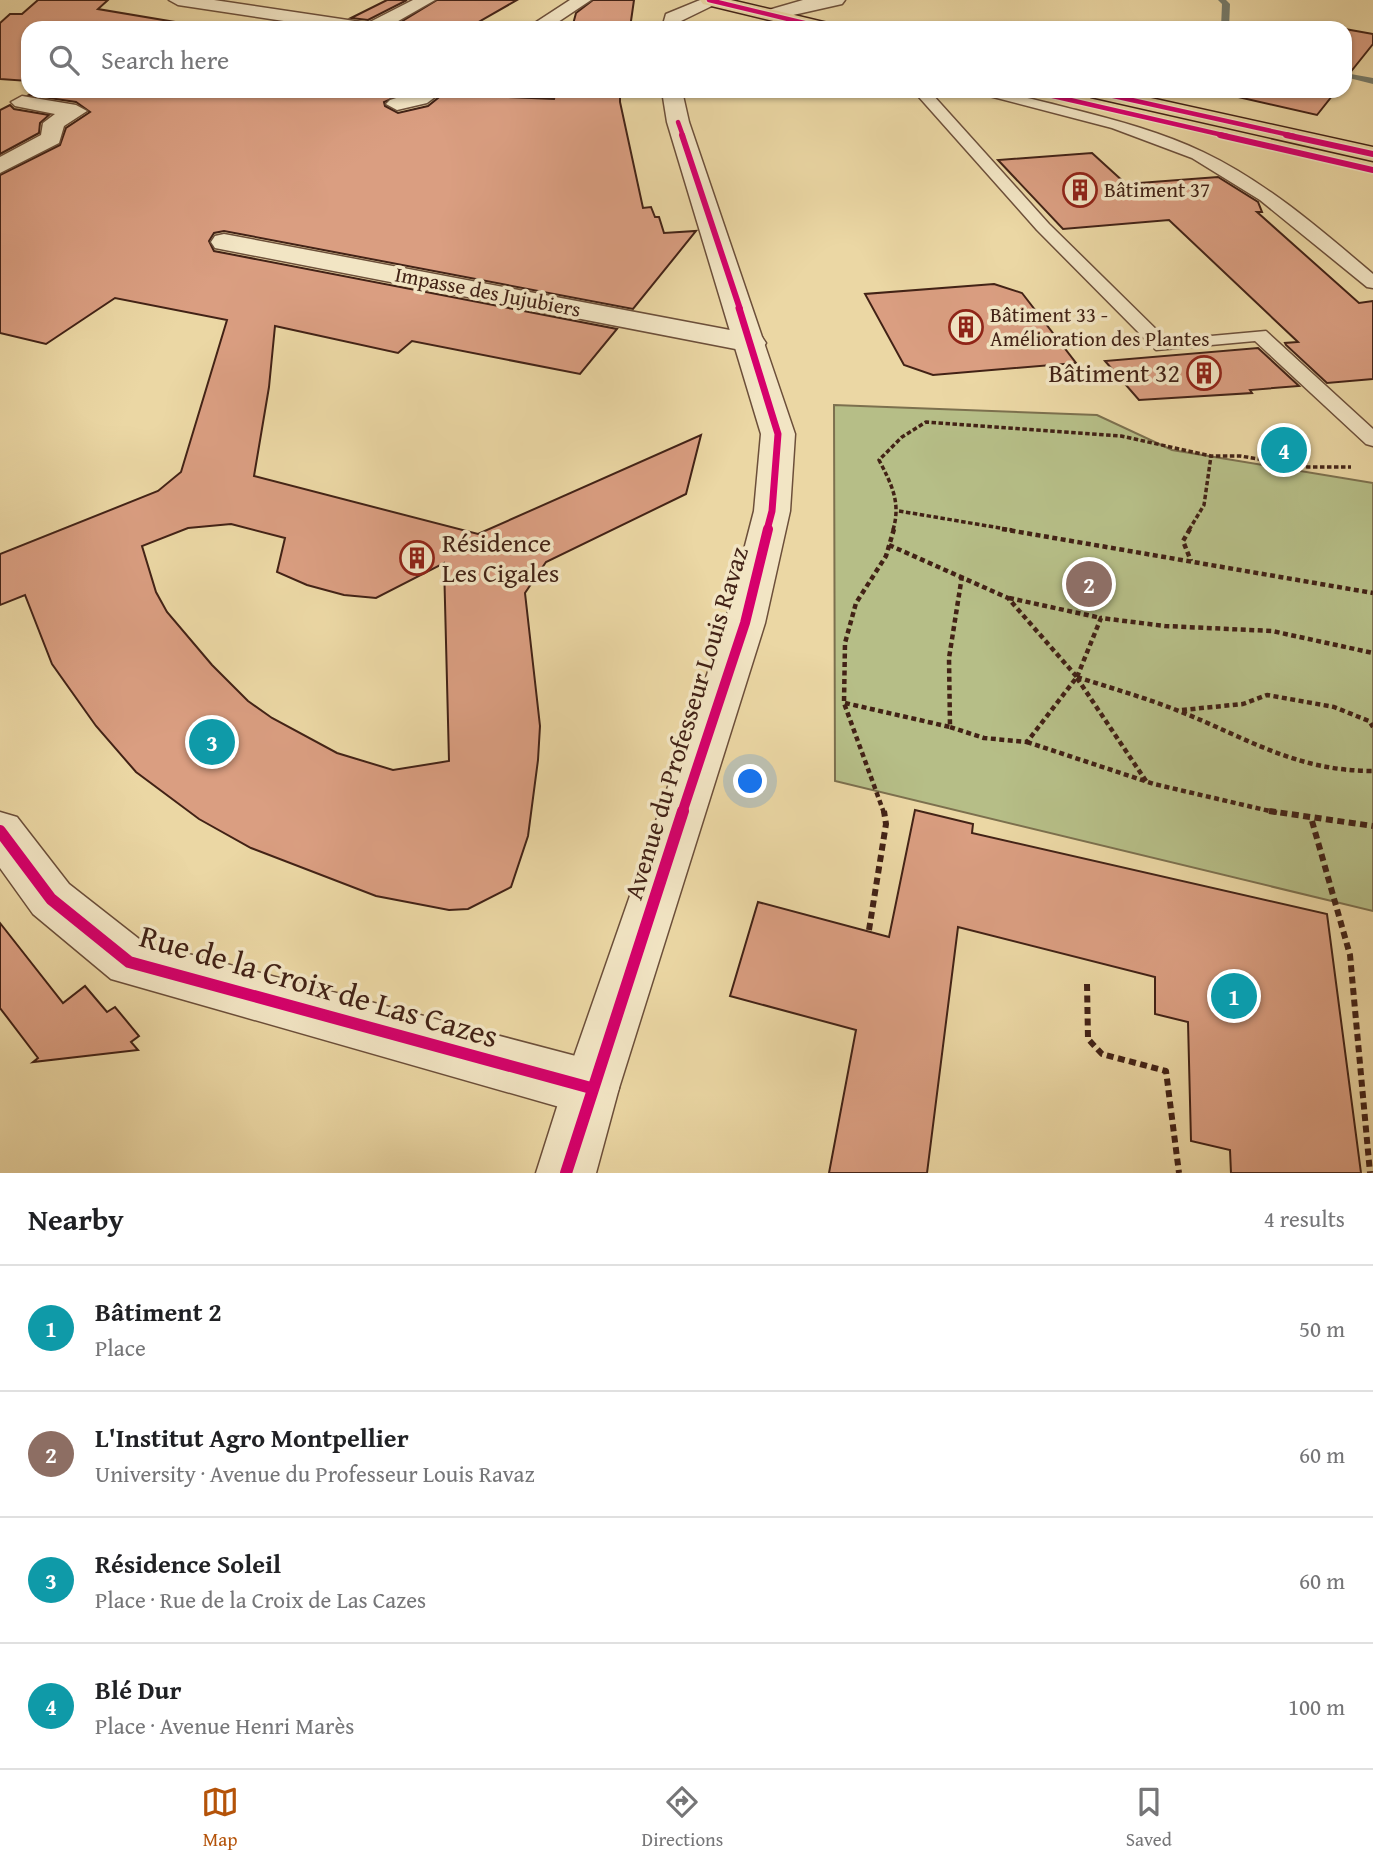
<!DOCTYPE html>
<html lang="en">
<head>
<meta charset="utf-8">
<style>
  :root { --surface:#fff; --page:#f6f6f6; --text:#202124; --muted:#757577; --line:#e0e0e0; --accent:#b45309 }
  body { margin:0; font-family:"Gentium Book Plus",serif; background:var(--page); color:var(--text) }
  .you { position:absolute; left:751px; top:782px; width:24px; height:24px; margin:-18px; border:5px solid #fff; border-radius:50%; background:#1a73e8; box-shadow:0 0 0 10px #1a73e833 }
  .badge { display:grid; place-items:center; width:46px; height:46px; border-radius:50%; background:var(--accent); color:#fff; font-size:23px; font-weight:700 }
  .pin { position:absolute; translate:-50% -50%; border:4px solid #fff; box-shadow:0 2px 7px #0006 }
  .list { margin:0; padding:0; list-style:none }
  h2 { display:flex; justify-content:space-between; align-items:center; height:91px; margin:0; padding:0 28px; font-size:30px }
  h2 small { font-size:23px; font-weight:400; color:var(--muted) }
  .list li { display:grid; grid-template-columns:46px 1fr auto; gap:21px; align-items:center; box-sizing:border-box; height:126px; padding:0 28px; border-top:2px solid var(--line) }
  .list b { display:block; font-size:26px; white-space:nowrap }
  .list p { margin:0; font-size:23px; white-space:nowrap; color:var(--muted) }
  .list em { font-size:23px; font-style:normal; color:var(--muted) }
  .icon { flex:none; width:38px; height:38px; fill:none; stroke:currentColor; stroke-width:2; stroke-linecap:round; stroke-linejoin:round }
  .map { position:relative; flex:none; width:1373px; height:1173px; overflow:hidden }
  .search { position:absolute; background:var(--surface); box-shadow:0 2px 5px #0004; left:21px; right:21px; top:21px; height:77px; display:flex; align-items:center; gap:18px; box-sizing:border-box; padding:0 24px; border-radius:21px; color:var(--muted); font-size:26px }
  .sheet { height:595px; background:var(--surface) }
  nav { display:flex; justify-content:space-around; align-items:center; box-sizing:border-box; height:98px; border-top:2px solid var(--line); background:var(--surface); font-size:19px; color:var(--muted) }
  nav a { display:grid; justify-items:center; gap:4px }
  nav .on { color:var(--accent) }
  .map>svg:first-child { display:block }
</style>
</head>
<body>
<div class="map">
<svg width="1373" height="1173" viewBox="0 0 1373 1173">
  <rect width="100%" height="100%" fill="#ebd7a4"/>
  <filter id="stains"><feTurbulence type="fractalNoise" baseFrequency=".00286" numOctaves="4"/><feColorMatrix values="0 0 0 0 .2 0 0 0 0 .09 0 0 0 0 .02 0 0 0 .5 -.17"/></filter>
  <radialGradient id="worn" r=".72"><stop offset=".6" stop-color="#630" stop-opacity="0"/><stop offset="1" stop-color="#630" stop-opacity=".3"/></radialGradient>
  <path fill="#b6be87" stroke="#7c704e" stroke-width="2" d="M 834,405 L 1097,415 L 1172,450 L 1373,483 L 1373,911 L 835,781 Z"/>
  <g fill="none" stroke-linecap="round" stroke-linejoin="round">
    <g fill="#767d6e" fill-rule="evenodd">
      <path d="M 1218,0 L 1226,0 L 1230,4 L 1229,28 L 1221,28 L 1222,4 Z"/>
      <path d="M 1345,73 L 1373,78 L 1373,84 L 1345,77 Z"/>
    </g>
  </g>
  <g fill="#da9e81" stroke="#422216" stroke-width="2" fill-rule="evenodd">
    <path d="M 38,0 L 108,0 L 98,9 L 211,28 L 28,28 L 28,81 L 0,79 L 0,23 L 10,14 L 22,14 Z"/>
    <path d="M 387,0 L 407,0 L 368,20 L 351,18 Z"/>
    <path d="M 437,0 L 517,0 L 468,28 L 391,28 Z"/>
    <path d="M 593,0 L 634,0 L 630,28 L 572,28 L 576,13 Z"/>
    <path d="M 1345,29 L 1373,34 L 1373,44 L 1345,79 Z"/>
    <path d="M 36,91 L 405,93 L 384,102 L 385,106 L 398,113 L 428,106 L 443,94 L 554,99 L 556,91 L 633,91 L 636,97 L 620,96 L 620,102 L 643,208 L 651,207 L 655,217 L 659,217 L 664,233 L 696,231 L 633,309 L 224,231 L 214,233 L 209,241 L 214,251 L 617,329 L 580,374 L 412,341 L 398,353 L 275,326 L 269,387 L 254,476 L 478,534 L 701,435 L 686,494 L 546,562 L 525,593 L 540,726 L 538,760 L 528,836 L 511,887 L 468,909 L 449,910 L 376,896 L 251,848 L 199,819 L 136,772 L 96,726 L 52,664 L 25,595 L 0,605 L 0,554 L 158,491 L 181,472 L 227,320 L 115,298 L 46,344 L 0,333 L 0,175 L 60,145 L 66,128 L 90,112 L 76,102 L 29,95 ZM 231,524 L 285,538 L 277,572 L 307,585 L 344,595 L 376,598 L 444,563 L 449,761 L 393,770 L 337,753 L 272,718 L 248,701 L 212,665 L 167,612 L 156,592 L 142,546 L 188,528 Z"/>
    <path d="M 1245,91 L 1336,91 L 1317,115 L 1238,97 Z"/>
    <path d="M 10,105 L 14,109 L 49,115 L 40,123 L 39,133 L 0,154 L 0,110 Z"/>
    <path d="M 1092,153 L 1126,184 L 1218,177 L 1258,202 L 1262,212 L 1257,212 L 1359,303 L 1373,301 L 1373,379 L 1327,383 L 1286,345 L 1285,343 L 1298,342 L 1169,220 L 1063,229 L 998,160 Z"/>
    <path d="M 994,284 L 1022,293 L 1076,363 L 933,375 L 904,365 L 865,294 Z"/>
    <path d="M 1258,348 L 1299,386 L 1250,390 L 1252,393 L 1139,400 L 1105,361 Z"/>
    <path d="M 915,810 L 973,824 L 972,833 L 1327,914 L 1361,1173 L 1231,1173 L 1230,1150 L 1191,1141 L 1188,1022 L 1155,1014 L 1155,977 L 958,927 L 927,1173 L 829,1173 L 856,1030 L 730,996 L 758,902 L 889,937 Z"/>
    <path d="M 0,923 L 63,1003 L 85,986 L 107,1012 L 115,1007 L 139,1036 L 131,1042 L 138,1050 L 33,1062 L 38,1058 L 0,1008 Z"/>
  </g>
  <g fill="none" stroke-linecap="round" stroke-linejoin="round">
    <g stroke="#6c4f3a" stroke-width="3">
      <g id="service">
        <path d="M 918,91 L 936,91 L 932,94 L 1049,224 L 1167,340 L 1266,331 L 1373,429 L 1373,446 L 1366,444 L 1255,341 L 1156,350 L 1037,230 L 918,96 Z"/>
        <path d="M 970,91 C 1006,91 1041,101 1076,110 C 1119,121 1163,133 1203,152 C 1266,182 1320,229 1373,274 L 1373,288 L 1367,287 L 1260,200 L 1192,158 L 1112,128 Z"/>
      </g>
    </g>
    <g stroke="#6c4f3a" stroke-width="3">
      <g id="minor">
        <path d="M 169,0 L 214,0 L 368,23 L 413,0 L 435,0 L 386,28 L 330,28 L 178,5 Z"/>
        <path d="M 570,0 L 591,0 L 549,28 L 527,28 Z"/>
        <path d="M 803,0 L 845,0 L 842,4 L 771,20 L 762,15 L 765,11 Z"/>
        <path d="M 418,91 L 443,91 L 427,103 L 397,110 L 386,104 L 390,100 Z"/>
        <path d="M 22,96 L 76,105 L 87,111 L 64,126 L 59,143 L 0,173 L 0,157 L 41,135 L 43,123 L 55,114 L 15,106 L 11,102 Z"/>
        <path d="M 224,234 L 751,334 L 762,337 L 766,343 L 762,349 L 751,352 L 215,248 L 211,242 L 215,236 Z"/>
        <path d="M 0,812 L 17,817 L 69,884 L 143,942 L 591,1060 L 611,1068 L 619,1088 L 611,1108 L 591,1116 L 111,979 L 33,914 L 0,868 Z"/>
      </g>
    </g>
    <g stroke="#6c4f3a" stroke-width="3">
      <g id="tertiary">
        <path d="M 700,0 L 722,1 L 681,21 L 680,28 L 662,28 L 666,14 Z"/>
        <path d="M 662,91 L 682,91 L 689,122 L 795,434 L 790,511 L 765,623 L 619,1088 L 596,1173 L 536,1173 L 563,1088 L 725,623 L 754,511 L 761,434 L 667,122 Z"/>
      </g>
    </g>
    <g stroke="#422216" stroke-width="3">
      <g id="primary">
        <path d="M 700,0 L 731,0 L 832,24 L 834,28 L 802,28 L 703,4 Z"/>
        <path d="M 1081,91 L 1119,91 L 1373,147 L 1373,161 L 1091,97 Z"/>
      </g>
    </g>
    <g stroke="#422216" stroke-width="3.5" stroke-dasharray="4.5 2.5" stroke-linecap="butt">
      <path d="M 899,511 L 1012,530"/>
      <path d="M 893,530 C 901,503 892,485 879,460 L 902,437 L 926,422 L 1121,436 L 1211,456 L 1240,456 L 1308,467 L 1351,467"/>
      <path d="M 1189,530 L 1204,505 L 1211,456"/>
    </g>
    <g stroke="#422216" stroke-width="4.5" stroke-dasharray="5 3.5" stroke-linecap="butt">
      <path d="M 1002,529 L 1373,593"/>
      <path d="M 1190,529 L 1183,541 L 1191,561"/>
      <path d="M 889,545 L 1008,598 L 1077,677 L 1027,742 L 984,738 L 950,727"/>
      <path d="M 1009,598 L 1101,618"/>
      <path d="M 1077,677 L 1101,618 L 1165,626 L 1272,631 L 1373,653"/>
      <path d="M 1077,677 C 1111,688 1146,698 1179,711 C 1249,739 1296,771 1373,771"/>
      <path d="M 1077,678 L 1146,781"/>
      <path d="M 845,703 L 950,727 L 949,658 L 962,576"/>
      <path d="M 1182,710 L 1243,704 L 1267,695 L 1334,707 L 1369,721 L 1373,727"/>
      <path d="M 1027,742 L 1154,784 L 1278,813"/>
      <path d="M 884,813 L 844,703 L 845,643 L 856,603 L 886,556 L 894,529"/>
    </g>
    <g stroke="#422216" stroke-width="6" stroke-dasharray="7 4.5" stroke-linecap="butt">
      <path d="M 1269,811 L 1373,826"/>
      <path d="M 1312,821 L 1350,955 L 1370,1173"/>
      <path d="M 869,930 L 886,824 L 884,811"/>
      <path d="M 1087,984 L 1088,1039 L 1102,1054 L 1166,1071 L 1179,1173"/>
    </g>
    <use href="#service" fill="#f2e5c4" fill-rule="evenodd"/>
    <use href="#minor" fill="#f2e5c4" fill-rule="evenodd"/>
    <use href="#tertiary" fill="#f2e5c4" fill-rule="evenodd"/>
    <use href="#primary" fill="#ebd7a4" fill-rule="evenodd"/>
    <g stroke="#f2e5c4" stroke-width="7">
      <g id="cycleway-far4">
        <path d="M 709,0 L 825,28"/>
        <path d="M 1031,91 L 1227,136"/>
        <path d="M 1091,91 L 1294,136"/>
        <path d="M 678,122 L 683,136"/>
      </g>
    </g>
    <g stroke="#f2e5c4" stroke-width="9">
      <g id="cycleway-far3">
        <path d="M 682,135 L 740,309"/>
        <path d="M 1220,135 L 1373,170"/>
        <path d="M 1286,135 L 1373,154"/>
      </g>
    </g>
    <g stroke="#f2e5c4" stroke-width="10">
      <path id="cycleway-far2" d="M 739,308 L 778,434 L 772,511 L 767,530"/>
    </g>
    <g stroke="#f2e5c4" stroke-width="14">
      <path id="cycleway-far1" d="M 682,813 L 745,623 L 768,529"/>
    </g>
    <g stroke="#f2e5c4" stroke-width="17">
      <g id="cycleway">
        <path d="M 0,831 L 51,899 L 129,962 L 591,1088"/>
        <path d="M 566,1173 L 683,811"/>
      </g>
    </g>
    <use href="#cycleway-far4" stroke="#d6006c" stroke-width="4.5"/>
    <use href="#cycleway-far3" stroke="#d6006c" stroke-width="6"/>
    <use href="#cycleway-far2" stroke="#d6006c" stroke-width="7"/>
    <use href="#cycleway-far1" stroke="#d6006c" stroke-width="10"/>
    <use href="#cycleway" stroke="#d6006c" stroke-width="12"/>
  </g>
  <defs>
    <g id="building-ring" transform="scale(1.75)"><circle r="9.5" fill="#f2e5c4" stroke="#8f2418" stroke-width="1.5"/><path d="M-4-6H4V6H1V3H-1V6H-4ZM-2.5-4.3h1.7v1.8h-1.7ZM.8-4.3h1.7v1.8H.8ZM-2.5-1h1.7V.8h-1.7ZM.8-1h1.7V.8H.8Z" fill="#8f2418"/></g>
  </defs>
  <g fill-rule="evenodd">
    <use href="#building-ring" x="1080" y="190"/>
    <use href="#building-ring" x="966" y="327"/>
    <use href="#building-ring" x="1204" y="373"/>
    <use href="#building-ring" x="417" y="558"/>
  </g>
  <g text-anchor="middle" stroke-width="7" stroke-linejoin="round" paint-order="stroke">
    <g font-size="21" fill="#422216" stroke="#f2e5c4" text-anchor="start">
      <text x="1104" y="197">Bâtiment 37</text>
      <text x="990" y="322">Bâtiment 33 -<tspan x="990" dy="24">Amélioration des Plantes</tspan></text>
    </g>
    <g font-size="21" fill="#422216" stroke="#f2e5c4">
      <text transform="translate(488 292) rotate(11)" y="7">Impasse des Jujubiers</text>
    </g>
    <g font-size="26" fill="#422216" stroke="#f2e5c4" text-anchor="end">
      <text x="1180" y="382">Bâtiment 32</text>
      <text x="442" y="552" text-anchor="start">Résidence<tspan x="442" dy="30">Les Cigales</tspan></text>
    </g>
    <g font-size="26" fill="#422216" stroke="#f2e5c4">
      <text transform="translate(686 723) rotate(-73)" y="9">Avenue du Professeur Louis Ravaz</text>
    </g>
    <g font-size="32" fill="#422216" stroke="#f2e5c4">
      <text transform="translate(319 986) rotate(16)" y="11">Rue de la Croix de Las Cazes</text>
    </g>
  </g>
  <rect width="100%" height="100%" filter="url(#stains)"/>
  <rect width="100%" height="100%" fill="url(#worn)"/>
</svg>
<div class="you"></div>
<div class="pin badge" style="left:1234px;top:996px;background:#0f9aa8">1</div>
<div class="pin badge" style="left:1089px;top:584px;background:#8d6e63">2</div>
<div class="pin badge" style="left:212px;top:742px;background:#0f9aa8">3</div>
<div class="pin badge" style="left:1284px;top:450px;background:#0f9aa8">4</div>
<div class="search"><svg class="icon" aria-label="search" viewBox="0 0 24 24"><circle cx="10" cy="10" r="6"/><path d="M15 15l6 6"/></svg>Search here</div>
</div>
<section class="sheet">
<h2>Nearby<small>4 results</small></h2>
<ul class="list">
<li><span class="badge" style="background:#0f9aa8">1</span><div><b>Bâtiment 2</b><p>Place</p></div><em>50 m</em></li>
<li><span class="badge" style="background:#8d6e63">2</span><div><b>L'Institut Agro Montpellier</b><p>University · Avenue du Professeur Louis Ravaz</p></div><em>60 m</em></li>
<li><span class="badge" style="background:#0f9aa8">3</span><div><b>Résidence Soleil</b><p>Place · Rue de la Croix de Las Cazes</p></div><em>60 m</em></li>
<li><span class="badge" style="background:#0f9aa8">4</span><div><b>Blé Dur</b><p>Place · Avenue Henri Marès</p></div><em>100 m</em></li>
</ul>
</section>
<nav>
<a class="on"><svg class="icon" aria-label="map" viewBox="0 0 24 24"><path d="M3 6l6-2 6 2 6-2v14l-6 2-6-2-6 2zM9 4v14M15 6v14"/></svg>Map</a>
<a><svg class="icon" aria-label="directions" viewBox="0 0 24 24"><path d="M12 3l9 9-9 9-9-9zM9 14v-3h6M13 9l2 2-2 2"/></svg>Directions</a>
<a><svg class="icon" aria-label="saved" viewBox="0 0 24 24"><path d="M7 4h10v16l-5-4-5 4z"/></svg>Saved</a>
</nav>
</body>
</html>
